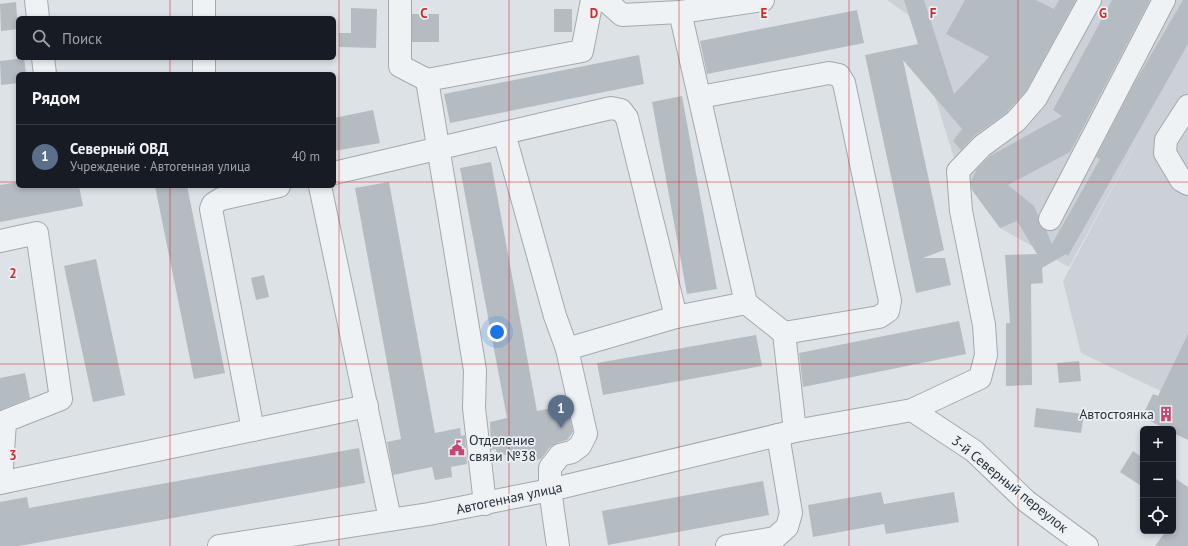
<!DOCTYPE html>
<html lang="ru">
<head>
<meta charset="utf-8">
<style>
  :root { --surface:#171b24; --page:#242831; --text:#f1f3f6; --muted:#9ea1a6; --line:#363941; --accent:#c74570 }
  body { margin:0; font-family:"PT Sans",sans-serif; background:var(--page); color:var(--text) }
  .controls { position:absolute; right:12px; bottom:12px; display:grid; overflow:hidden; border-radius:6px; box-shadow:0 2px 6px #0003 }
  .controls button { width:36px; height:36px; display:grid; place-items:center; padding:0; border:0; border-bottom:1px solid var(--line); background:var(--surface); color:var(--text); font:20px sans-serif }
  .you { position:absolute; left:497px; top:332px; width:14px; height:14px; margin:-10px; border:3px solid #fff; border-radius:50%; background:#1a73e8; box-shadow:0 0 0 6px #1a73e833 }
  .badge { display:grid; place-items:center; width:26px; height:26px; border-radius:50%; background:var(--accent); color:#fff; font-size:13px; font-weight:700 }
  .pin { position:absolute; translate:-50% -33px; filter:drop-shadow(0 1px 2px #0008) }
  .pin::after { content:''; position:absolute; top:21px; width:14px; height:12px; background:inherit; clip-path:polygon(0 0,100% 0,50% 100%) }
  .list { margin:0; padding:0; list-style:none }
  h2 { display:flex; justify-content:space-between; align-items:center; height:52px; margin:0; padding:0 16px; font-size:17px }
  h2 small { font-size:13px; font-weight:400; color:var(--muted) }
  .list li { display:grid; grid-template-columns:26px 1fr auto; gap:12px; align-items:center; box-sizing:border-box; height:64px; padding:0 16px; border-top:1px solid var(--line) }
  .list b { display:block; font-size:15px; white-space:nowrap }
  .list p { margin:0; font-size:13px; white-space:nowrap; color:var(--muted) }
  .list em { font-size:13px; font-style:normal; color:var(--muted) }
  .icon { flex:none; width:22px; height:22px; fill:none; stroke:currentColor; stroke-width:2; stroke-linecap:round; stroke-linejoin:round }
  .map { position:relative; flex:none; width:1188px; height:546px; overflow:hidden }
  .search { position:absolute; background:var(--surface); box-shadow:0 2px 6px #0003; left:16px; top:16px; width:320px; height:44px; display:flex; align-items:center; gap:10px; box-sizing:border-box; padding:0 14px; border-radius:6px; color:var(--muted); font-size:15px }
  .panel { position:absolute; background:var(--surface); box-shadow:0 2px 6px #0003; left:16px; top:72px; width:320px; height:116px; border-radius:6px }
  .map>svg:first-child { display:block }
</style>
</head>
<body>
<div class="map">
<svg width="1188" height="546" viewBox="0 0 1188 546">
  <rect width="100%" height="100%" fill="#dce2e6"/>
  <path fill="#cbd1d7" d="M 887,0 L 1188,0 L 1188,404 L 1081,353 L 1063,281 L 1149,120 L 1069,267 L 1000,228 L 958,171 L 910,16 Z"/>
  <g fill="#b4bcc2">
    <path d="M 904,0 L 924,0 L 954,94 L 989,57 L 946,34 L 965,0 L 1036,0 L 1054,9 L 1059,0 L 1076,0 L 1026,91 L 1007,112 L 974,136 L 961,150 L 953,141 L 962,129 L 903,60 L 944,250 L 923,258 L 945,258 L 951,285 L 916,293 L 865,55 L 918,44 Z"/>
    <path d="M 1112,0 L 1150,0 L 1070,152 L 1008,185 L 1034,206 L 1038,215 L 1039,225 L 1046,230 L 1052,244 L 1100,159 L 1096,157 L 1134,84 L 1183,0 L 1188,0 L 1188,44 L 1068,256 L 1066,254 L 1042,268 L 1043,283 L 1031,284 L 1032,385 L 1006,386 L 1006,323 L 1010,323 L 1005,255 L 1037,254 L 1017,221 L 1000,228 L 972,190 L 971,182 L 977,169 L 990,156 L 1062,116 L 1053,110 Z"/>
    <path d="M 16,2 L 18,29 L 1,31 L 0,4 Z"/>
    <path d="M 351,8 L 377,9 L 376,48 L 339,47 L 339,33 L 351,33 Z"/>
    <rect x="554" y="9" width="18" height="23"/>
    <path d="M 857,10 L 864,43 L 707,74 L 700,41 Z"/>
    <rect x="412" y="14" width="27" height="28"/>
    <path d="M 639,55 L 644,84 L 450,123 L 444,94 Z"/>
    <path d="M 24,58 L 26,74 L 18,74 L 18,83 L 1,85 L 0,61 Z"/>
    <path d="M 682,96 L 717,289 L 687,294 L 652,102 Z"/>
    <path d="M 373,110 L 380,143 L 334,151 L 334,118 Z"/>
    <path d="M 491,162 L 537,411 L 567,405 L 573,432 L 567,440 L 557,443 L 550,447 L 541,459 L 529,462 L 526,450 L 497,457 L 496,449 L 491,450 L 490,422 L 507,418 L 460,168 Z"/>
    <path d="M 18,182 L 18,186 L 79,186 L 83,206 L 0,222 L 0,185 Z"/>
    <path d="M 389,182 L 435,433 L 460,428 L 461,436 L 465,435 L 467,464 L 451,467 L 452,477 L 435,480 L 432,467 L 393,475 L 387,442 L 401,439 L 355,188 Z"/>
    <path d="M 155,186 L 187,186 L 225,373 L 194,379 Z"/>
    <path d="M 96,259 L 125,395 L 93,402 L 64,266 Z"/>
    <path d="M 264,275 L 269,297 L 256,300 L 251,278 Z"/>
    <path d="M 959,321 L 966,354 L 803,387 L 799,353 Z"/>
    <path d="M 1188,334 L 1188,440 L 1173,433 L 1173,429 L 1166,429 L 1142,417 L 1153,394 L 1158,396 Z"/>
    <path d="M 756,335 L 762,366 L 603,395 L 597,363 Z"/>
    <path d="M 1079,361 L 1081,381 L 1059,383 L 1057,363 Z"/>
    <path d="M 25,373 L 30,398 L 0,410 L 0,378 Z"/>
    <path d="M 1036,408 L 1084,414 L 1081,433 L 1034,427 Z"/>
    <path d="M 359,448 L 365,483 L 19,546 L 0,546 L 0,502 L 27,497 L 29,508 Z"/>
    <path d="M 1133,451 L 1143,458 L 1143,487 L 1120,472 Z"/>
    <path d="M 1173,477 L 1188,487 L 1188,546 L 1155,546 L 1166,531 L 1173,531 Z"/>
    <path d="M 763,481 L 769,515 L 608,545 L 602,511 Z"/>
    <path d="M 881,492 L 884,504 L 954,492 L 959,522 L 886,534 L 884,524 L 813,537 L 808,505 Z"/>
  </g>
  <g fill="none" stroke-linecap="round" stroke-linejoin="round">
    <g stroke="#a2aaaf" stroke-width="24">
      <g id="minor">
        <path d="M 36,0 L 38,18"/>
        <path d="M 400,0 L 400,66 L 427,80 L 582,51 L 592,0"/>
        <path d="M 605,0 L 622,15 L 680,12 L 763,0"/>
        <path d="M 680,12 L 746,303"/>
        <path d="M 204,18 L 204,0"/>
        <path d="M 43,58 L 45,74"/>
        <path d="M 204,74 L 204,58"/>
        <path d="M 427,80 L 475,370 L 474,408 L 485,504"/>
        <path d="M 1188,106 L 1166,140 L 1165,153 L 1181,180 L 1188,184"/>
        <path d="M 334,173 L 504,133"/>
        <path d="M 320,186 L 390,519"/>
        <path d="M 1050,219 L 1164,0"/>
        <path d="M 0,241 L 37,233 L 61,399 L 0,423"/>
        <path d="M 784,333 L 795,431"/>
        <path d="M 567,349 L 555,316 L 504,133 L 611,108 L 621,110 L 627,118 L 676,317"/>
        <path d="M 912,410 L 974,451 L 1026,501 L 1087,546"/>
        <path d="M 253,430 L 211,209 L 213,204 L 221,199 L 279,186"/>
        <path d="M 1,482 L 5,422"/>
        <path d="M 0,483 L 367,406"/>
        <path d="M 219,546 L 429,514 L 550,490 L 795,431 L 912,410 L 980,378 L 986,355 L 984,325 L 961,211 L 958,171 L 982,146 L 1016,121 L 1036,98 L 1090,0"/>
        <path d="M 558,546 L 550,490 L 550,468 L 560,455 L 572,452 L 580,446 L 586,434 L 567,349 L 676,317 L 746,303 L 784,333 L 879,317 L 888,311 L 890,301 L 844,83 L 839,75 L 829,73 L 700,97"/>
        <path d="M 727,546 L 775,538 L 787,527 L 791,513 L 778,435"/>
      </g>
    </g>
    <use href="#minor" stroke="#eff2f4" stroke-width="22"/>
  </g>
  <path fill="none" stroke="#d62828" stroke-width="1" stroke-opacity="0.55" d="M 170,0 L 170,18M 339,0 L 339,546M 509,0 L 509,546M 679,0 L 679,546M 849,0 L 849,546M 1018,0 L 1018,546M 170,58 L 170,74M 0,182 L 18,182M 334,182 L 1188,182M 170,186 L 170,546M 0,364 L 1188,364"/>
  <defs>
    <g id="building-bare" transform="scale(1.2)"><path d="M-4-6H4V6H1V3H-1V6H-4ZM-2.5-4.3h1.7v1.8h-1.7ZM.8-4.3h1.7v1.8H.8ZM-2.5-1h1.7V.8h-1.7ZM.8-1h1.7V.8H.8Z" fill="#c74570" stroke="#ecf0f4" stroke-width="2.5" paint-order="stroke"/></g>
    <g id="civic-bare" transform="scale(1.2)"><path d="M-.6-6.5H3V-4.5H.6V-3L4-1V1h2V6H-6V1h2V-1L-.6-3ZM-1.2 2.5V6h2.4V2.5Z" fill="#c74570" stroke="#ecf0f4" stroke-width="2.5" paint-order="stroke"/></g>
  </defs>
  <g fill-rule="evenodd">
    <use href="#building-bare" x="1166" y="414"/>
    <use href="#civic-bare" x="457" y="448"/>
  </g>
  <g text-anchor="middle" stroke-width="3.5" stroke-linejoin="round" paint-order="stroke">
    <g font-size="14" fill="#27323b" stroke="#ecf0f4" text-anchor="end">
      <text x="1154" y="419">Автостоянка</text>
      <text x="469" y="445" text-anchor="start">Отделение<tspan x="469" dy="16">связи №38</tspan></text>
    </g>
    <g font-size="14" fill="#27323b" stroke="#ecf0f4">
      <text transform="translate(1010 484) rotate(39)" y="5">3-й Северный переулок</text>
      <text transform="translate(509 498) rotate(-12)" y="5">Автогенная улица</text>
    </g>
  </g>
  <g font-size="13" text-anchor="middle" font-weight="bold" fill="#d62828" stroke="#ecf0f4" stroke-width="3.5" stroke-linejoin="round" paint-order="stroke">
    <text x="424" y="18">C</text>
    <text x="594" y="18">D</text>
    <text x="764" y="18">E</text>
    <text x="933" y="18">F</text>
    <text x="1103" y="18">G</text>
    <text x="13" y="278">2</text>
    <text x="13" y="460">3</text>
  </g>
</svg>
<div class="controls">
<button>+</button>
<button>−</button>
<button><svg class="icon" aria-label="locate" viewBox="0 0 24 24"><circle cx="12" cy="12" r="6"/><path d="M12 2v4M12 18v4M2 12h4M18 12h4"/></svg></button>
</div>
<div class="you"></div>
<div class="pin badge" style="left:561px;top:428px;background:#5c6f8a">1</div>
<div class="search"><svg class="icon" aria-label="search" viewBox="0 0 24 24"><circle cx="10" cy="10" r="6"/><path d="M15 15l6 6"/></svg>Поиск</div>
<section class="panel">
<h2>Рядом<small></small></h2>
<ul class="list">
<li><span class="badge" style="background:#5c6f8a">1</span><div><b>Северный ОВД</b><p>Учреждение · Автогенная улица</p></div><em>40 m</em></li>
</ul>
</section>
</div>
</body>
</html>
